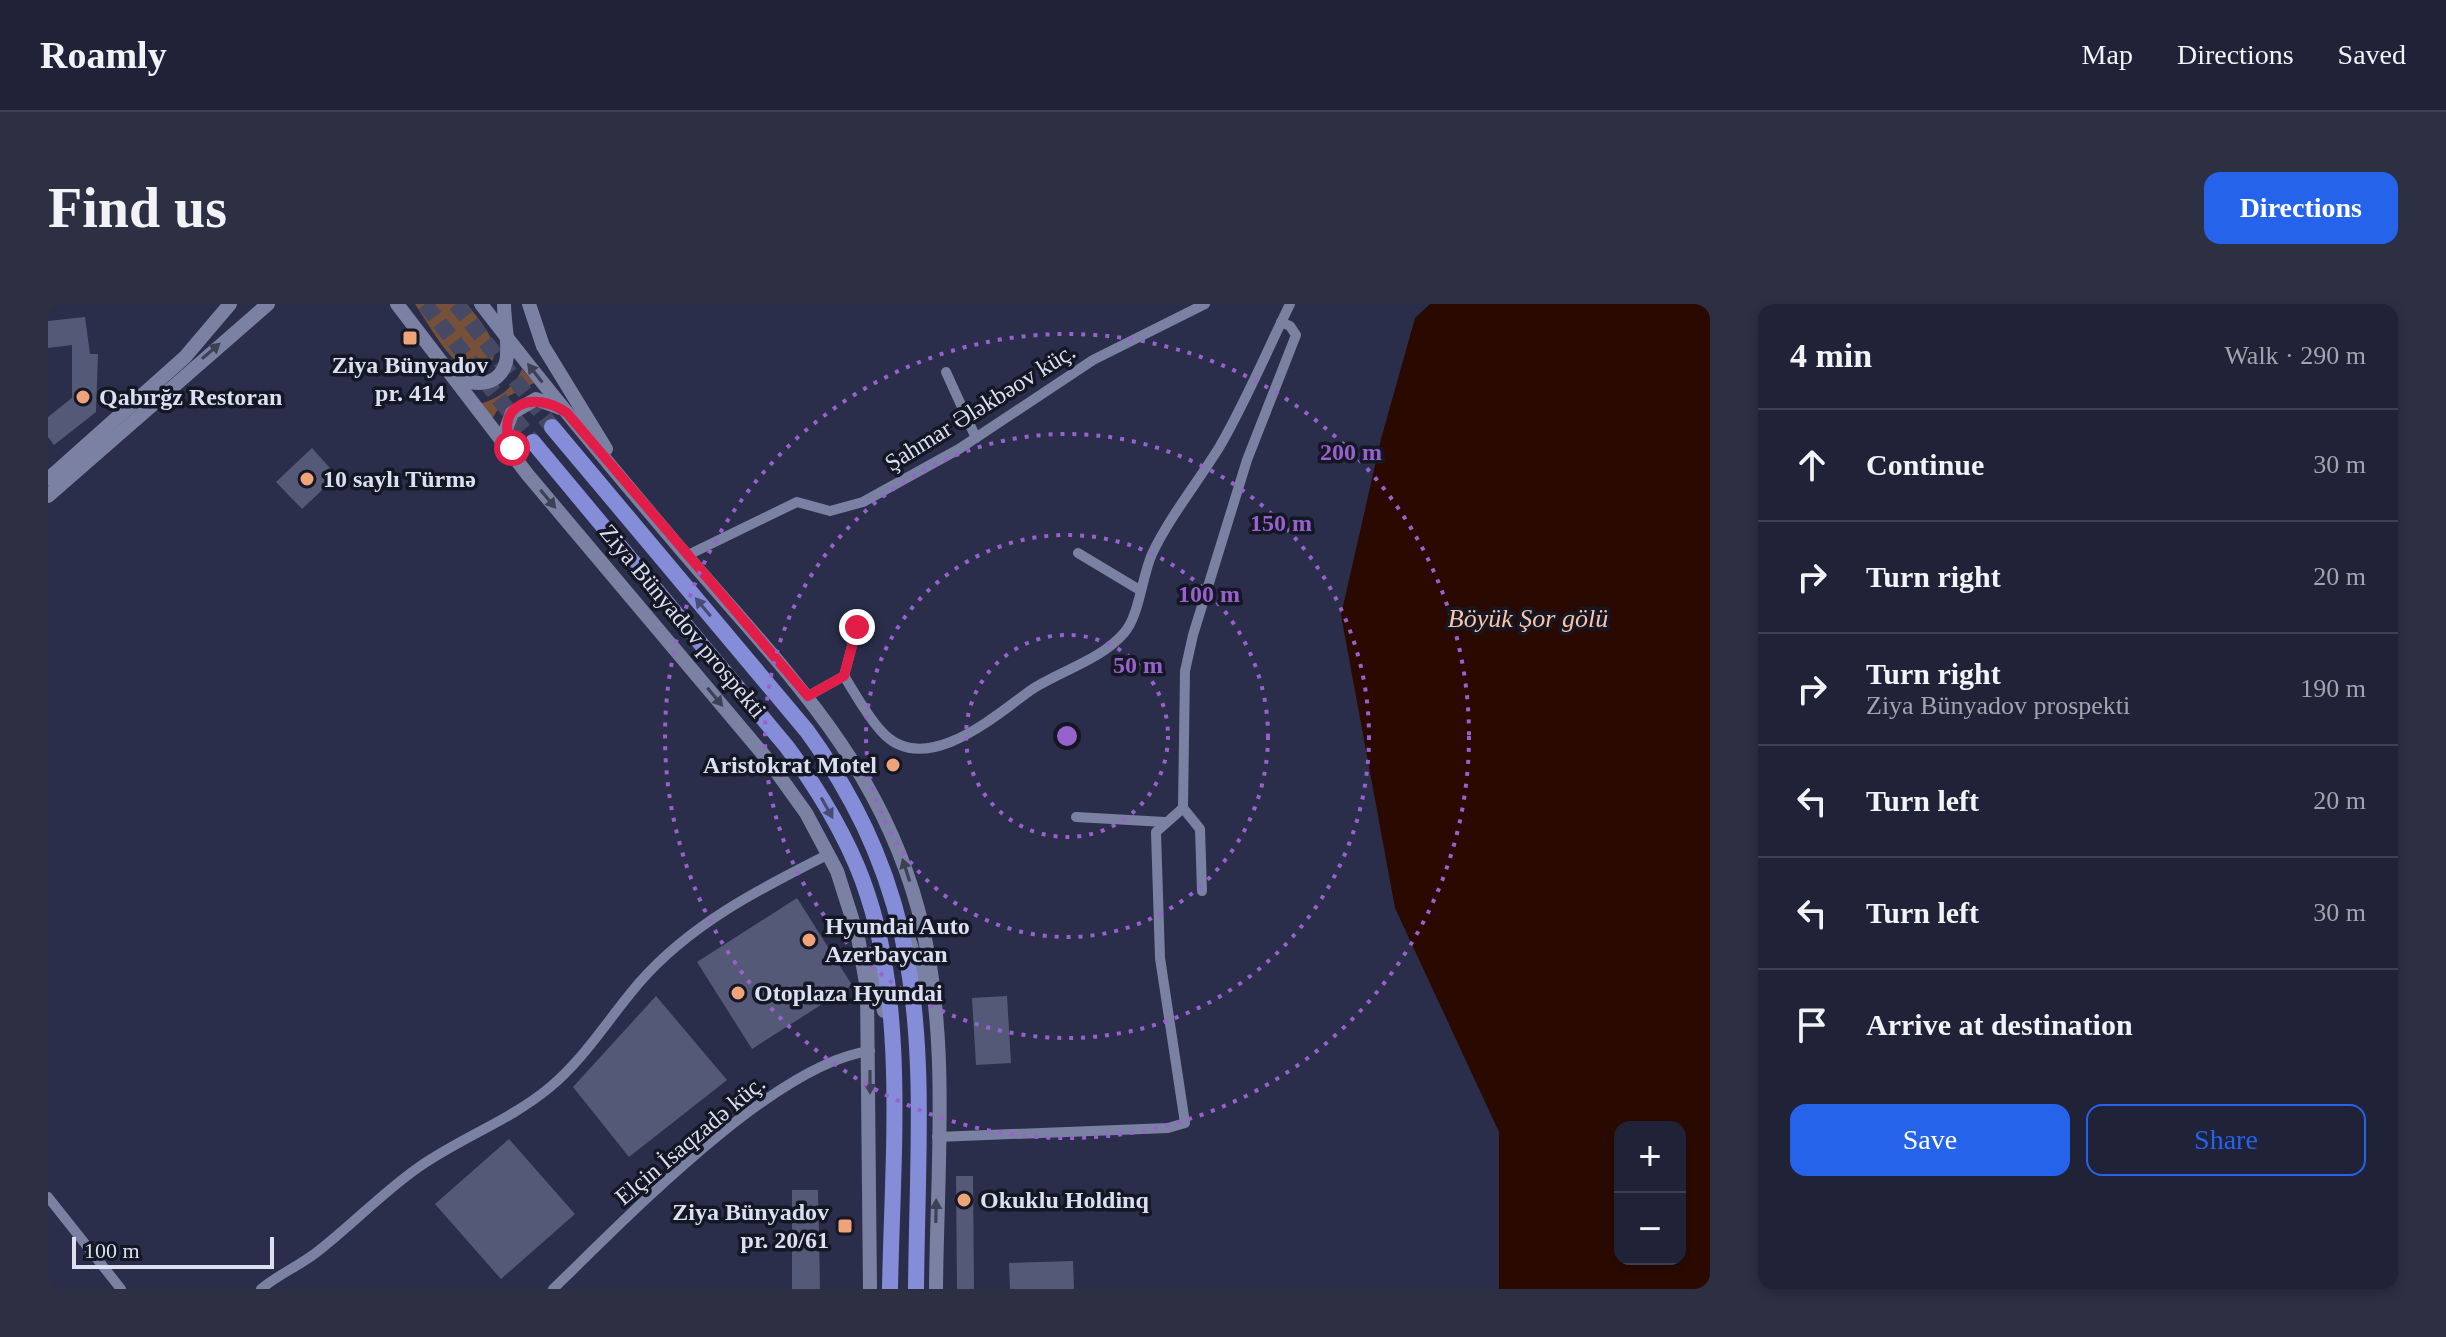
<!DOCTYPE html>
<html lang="en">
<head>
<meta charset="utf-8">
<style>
  :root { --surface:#202238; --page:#2d2f43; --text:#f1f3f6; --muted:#a2a4ae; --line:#3d3f53; --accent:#2563eb }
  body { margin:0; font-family:"Times New Roman",serif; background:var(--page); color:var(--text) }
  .controls { position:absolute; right:24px; bottom:24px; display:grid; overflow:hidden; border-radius:16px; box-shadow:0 4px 12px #0003 }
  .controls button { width:72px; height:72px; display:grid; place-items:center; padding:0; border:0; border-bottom:2px solid var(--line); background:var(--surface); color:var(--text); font:40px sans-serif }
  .scale { position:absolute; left:24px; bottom:20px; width:202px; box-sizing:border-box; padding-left:8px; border:4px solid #dcdff1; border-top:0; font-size:22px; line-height:28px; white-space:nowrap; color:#dcdff1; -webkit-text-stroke:6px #151724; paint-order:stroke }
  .stop { position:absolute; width:24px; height:24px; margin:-18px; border:6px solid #e11d48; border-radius:50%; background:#fff }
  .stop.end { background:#e11d48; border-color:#fff; box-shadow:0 2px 8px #0008 }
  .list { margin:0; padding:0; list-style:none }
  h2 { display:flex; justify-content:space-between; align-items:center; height:104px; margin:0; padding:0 32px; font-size:34px }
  h2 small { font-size:26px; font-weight:400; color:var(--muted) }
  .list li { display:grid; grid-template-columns:52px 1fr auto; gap:24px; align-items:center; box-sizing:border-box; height:112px; padding:0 32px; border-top:2px solid var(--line) }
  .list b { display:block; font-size:30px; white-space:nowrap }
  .list p { margin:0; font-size:26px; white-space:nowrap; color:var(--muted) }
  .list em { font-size:26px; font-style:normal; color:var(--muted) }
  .actions { display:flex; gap:16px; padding:24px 32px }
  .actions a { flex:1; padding:18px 0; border:2px solid var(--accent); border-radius:16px; text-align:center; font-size:28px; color:var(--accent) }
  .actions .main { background:var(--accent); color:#fff }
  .icon { flex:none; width:44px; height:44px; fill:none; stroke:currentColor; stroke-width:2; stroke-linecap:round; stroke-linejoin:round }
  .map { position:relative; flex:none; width:1662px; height:985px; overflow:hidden; border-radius:16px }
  header { display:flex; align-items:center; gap:48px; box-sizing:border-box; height:112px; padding:0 40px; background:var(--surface); border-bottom:2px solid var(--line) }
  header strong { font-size:38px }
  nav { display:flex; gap:44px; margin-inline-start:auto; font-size:28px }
  .intro { display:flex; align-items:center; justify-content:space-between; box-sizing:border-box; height:192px; padding:0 48px }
  h1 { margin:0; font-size:56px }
  .button { padding:20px 36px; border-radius:16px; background:var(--accent); color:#fff; font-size:28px; font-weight:700 }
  main { display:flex; gap:48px; padding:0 48px }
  aside { flex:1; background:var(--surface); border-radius:16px; box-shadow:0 4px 12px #0003 }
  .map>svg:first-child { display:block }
</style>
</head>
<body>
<header>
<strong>Roamly</strong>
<nav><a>Map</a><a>Directions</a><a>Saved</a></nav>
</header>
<div class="intro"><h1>Find us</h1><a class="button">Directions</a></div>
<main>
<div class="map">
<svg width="1662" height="985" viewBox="0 0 1662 985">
  <rect width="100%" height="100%" fill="#2a2e4a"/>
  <g fill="#77503a">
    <path d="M 367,0 L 419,0 C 428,12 443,28 446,43 C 450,63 427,72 412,61 C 394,46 380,19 367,0 Z"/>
    <path d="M 474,65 L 486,79 L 457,94 L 444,115 L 431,100 C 450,95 467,83 474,65 Z"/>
  </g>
  <path fill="#2a0a00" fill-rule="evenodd" d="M 1382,0 L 1662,0 L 1662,985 L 1451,985 L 1451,828 L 1347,604 L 1293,311 L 1333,135 L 1367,14 ZM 1572,823 L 1632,823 L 1632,955 L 1572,955 Z"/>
  <g fill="#545977">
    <path d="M 37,13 L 42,50 L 50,50 L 48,108 L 6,141 L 0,133 L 0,113 L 24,94 L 24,41 L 0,44 L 0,17 Z"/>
    <path d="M 264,144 L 289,172 L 254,205 L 228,178 Z"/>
    <path d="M 749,594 L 804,681 L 704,745 L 649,658 Z"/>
    <path d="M 608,692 L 679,776 L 581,853 L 525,783 Z"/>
    <path d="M 959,692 L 963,759 L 928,761 L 924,694 Z"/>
    <path d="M 461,835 L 527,910 L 453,975 L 387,900 Z"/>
    <path d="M 908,872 L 925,872 L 926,985 L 909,985 Z"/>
    <path d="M 744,886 L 770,886 L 772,985 L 744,985 Z"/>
    <path d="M 1025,957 L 1026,985 L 962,985 L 961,959 Z"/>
  </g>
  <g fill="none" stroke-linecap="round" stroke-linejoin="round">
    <g stroke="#454963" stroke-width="16" stroke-dasharray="16 8" stroke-linecap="butt">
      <path d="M 377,0 L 485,138"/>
      <path d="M 408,0 L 504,123"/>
    </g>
    <g stroke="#7b81a2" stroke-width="10">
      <path d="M 898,68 L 928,134"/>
      <path d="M 1030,249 L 1090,285"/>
      <path d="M 638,252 L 749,198 L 782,207 L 815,198 L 911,145 L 1045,56 L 1157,0"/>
      <path d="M 796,372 L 809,323"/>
      <path d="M 760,392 L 796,372 C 808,391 819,412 834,428 C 877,475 948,411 983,386 C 1012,367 1053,356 1076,329 C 1091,313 1094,272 1104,250 C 1122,212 1150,178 1172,142 C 1198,97 1219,47 1242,0"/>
      <path d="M 1135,504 L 1152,525 L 1154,587"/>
      <path d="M 1028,513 L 1117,518"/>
      <path d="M 889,833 L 1120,824 L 1137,819 L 1112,654 L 1108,528 L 1135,504 L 1137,367 L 1145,331 L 1199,156 L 1248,31 L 1242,22 L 1233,18"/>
      <path d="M 0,893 L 73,985"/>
      <path d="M 213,985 C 231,970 251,962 269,948 C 304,921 335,888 371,863 C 412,834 461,817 501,784 C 538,753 560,715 591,679 C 642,620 713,584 781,550"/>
      <path d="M 505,985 C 577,916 726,759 822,747"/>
    </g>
    <g stroke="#7b81a2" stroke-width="14">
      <path d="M 349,0 L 480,171 L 720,456 L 758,509 L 789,567 L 810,633 L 819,685 L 822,985"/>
      <path d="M 433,0 C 498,85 567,168 636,249 C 733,363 829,454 870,605 C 903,727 889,860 888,985"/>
      <path d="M 481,0 L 495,42 L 558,145"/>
      <path d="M 405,70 C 423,83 451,84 458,58 C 462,42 456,18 456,0"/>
      <path d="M 464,144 L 458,125 L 464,109 L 488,95 L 512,104"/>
      <path d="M 0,175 L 137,53 L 182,0"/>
      <path d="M 0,192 L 220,0"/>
      <path d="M 856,621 L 875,677"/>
      <path d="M 822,650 L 836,707"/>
    </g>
    <g stroke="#858dd8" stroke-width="16">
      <path d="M 504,123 L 759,427 C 894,613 870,769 868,985"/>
      <path d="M 485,138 L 739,443 C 772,488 803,538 820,592 C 859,710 844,861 842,985"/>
    </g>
  </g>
  <defs><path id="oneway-solid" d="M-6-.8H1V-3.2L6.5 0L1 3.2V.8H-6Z" transform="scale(2)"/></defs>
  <g fill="#3e4156">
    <use href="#oneway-solid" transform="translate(163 47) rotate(-41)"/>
    <use href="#oneway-solid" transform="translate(487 69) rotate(-128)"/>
    <use href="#oneway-solid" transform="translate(500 195) rotate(50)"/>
    <use href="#oneway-solid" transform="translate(667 393) rotate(50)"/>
    <use href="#oneway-solid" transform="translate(858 566) rotate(-108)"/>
    <use href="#oneway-solid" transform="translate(822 778) rotate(90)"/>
    <use href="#oneway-solid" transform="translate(888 907) rotate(-89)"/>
  </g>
  <g fill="#474c75">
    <use href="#oneway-solid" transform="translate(655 303) rotate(-130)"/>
    <use href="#oneway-solid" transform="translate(779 504) rotate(61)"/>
  </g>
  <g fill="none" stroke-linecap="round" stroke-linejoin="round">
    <path stroke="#e11d48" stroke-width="10" d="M 464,144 C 445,101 485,85 519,109 L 760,392 L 796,372 L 809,323"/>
  </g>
  <g fill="none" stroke="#9862ce" stroke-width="4" stroke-dasharray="4 8">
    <circle cx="1019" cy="432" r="101"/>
    <circle cx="1019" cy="432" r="201"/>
    <circle cx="1019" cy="432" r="302"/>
    <circle cx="1019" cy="432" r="402"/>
  </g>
  <g fill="#efa378" stroke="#151724" stroke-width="3">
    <rect x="354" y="26" width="16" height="16" rx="4"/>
    <circle cx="35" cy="93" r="8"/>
    <circle cx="259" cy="175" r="8"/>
    <circle cx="845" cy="461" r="8"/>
    <circle cx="761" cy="636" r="8"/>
    <circle cx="690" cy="689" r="8"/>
    <circle cx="916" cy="896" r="8"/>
    <rect x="789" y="914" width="16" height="16" rx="4"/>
  </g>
  <g text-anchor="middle" stroke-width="7" stroke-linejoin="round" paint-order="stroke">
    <g font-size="24" font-weight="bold" fill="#dcdff1" stroke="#151724" text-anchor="start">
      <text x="362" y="69" text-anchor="middle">Ziya Bünyadov<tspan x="362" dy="28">pr. 414</tspan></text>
      <text x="51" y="101">Qabırğz Restoran</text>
      <text x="275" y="183">10 saylı Türmə</text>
      <text x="829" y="469" text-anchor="end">Aristokrat Motel</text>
      <text x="777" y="630">Hyundai Auto<tspan x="777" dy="28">Azerbaycan</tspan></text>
      <text x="706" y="697">Otoplaza Hyundai</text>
      <text x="932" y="904">Okuklu Holdinq</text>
      <text x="781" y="916" text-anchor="end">Ziya Bünyadov<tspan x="781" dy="28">pr. 20/61</tspan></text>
    </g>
    <g font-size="24" fill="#dcdff1" stroke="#151724">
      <text transform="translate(932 103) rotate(-32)" y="8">Şahmar Ələkbəov küç.</text>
      <text transform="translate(635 317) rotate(50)" y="8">Ziya Bünyadov prospekti</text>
      <text transform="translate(642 836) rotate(-40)" y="8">Elçin İsaqzadə küç.</text>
    </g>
    <g font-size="26" font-style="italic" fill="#fec3a4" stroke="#151724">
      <text x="1480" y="323">Böyük Şor gölü</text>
    </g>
  </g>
  <circle cx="1019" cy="432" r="12" fill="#9862ce" stroke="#151724" stroke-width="4"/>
  <g font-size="24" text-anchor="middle" font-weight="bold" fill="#9862ce" stroke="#151724" stroke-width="7" stroke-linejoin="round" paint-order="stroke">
    <text x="1303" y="156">200 m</text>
    <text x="1233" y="227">150 m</text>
    <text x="1161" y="298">100 m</text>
    <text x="1090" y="369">50 m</text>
  </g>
</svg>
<div class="controls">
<button>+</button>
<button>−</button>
</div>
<div class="scale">100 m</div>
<div class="stop" style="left:464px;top:144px"></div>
<div class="stop end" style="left:809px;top:323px"></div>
</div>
<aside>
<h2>4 min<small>Walk · 290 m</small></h2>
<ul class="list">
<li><svg class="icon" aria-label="ahead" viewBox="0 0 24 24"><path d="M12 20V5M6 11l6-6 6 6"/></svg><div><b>Continue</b></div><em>30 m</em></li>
<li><svg class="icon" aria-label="right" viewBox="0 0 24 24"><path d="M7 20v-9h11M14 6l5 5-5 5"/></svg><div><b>Turn right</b></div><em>20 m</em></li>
<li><svg class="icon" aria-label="right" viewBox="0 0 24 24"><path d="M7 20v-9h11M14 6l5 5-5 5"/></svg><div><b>Turn right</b><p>Ziya Bünyadov prospekti</p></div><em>190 m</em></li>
<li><svg class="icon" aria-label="left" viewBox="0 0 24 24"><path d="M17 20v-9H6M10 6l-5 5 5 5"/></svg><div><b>Turn left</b></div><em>20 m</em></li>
<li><svg class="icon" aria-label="left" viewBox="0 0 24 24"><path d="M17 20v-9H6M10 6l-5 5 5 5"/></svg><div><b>Turn left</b></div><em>30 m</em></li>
<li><svg class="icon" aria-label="arrive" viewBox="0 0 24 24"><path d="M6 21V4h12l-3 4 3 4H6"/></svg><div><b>Arrive at destination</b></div></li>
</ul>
<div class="actions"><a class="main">Save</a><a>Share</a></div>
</aside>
</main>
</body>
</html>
